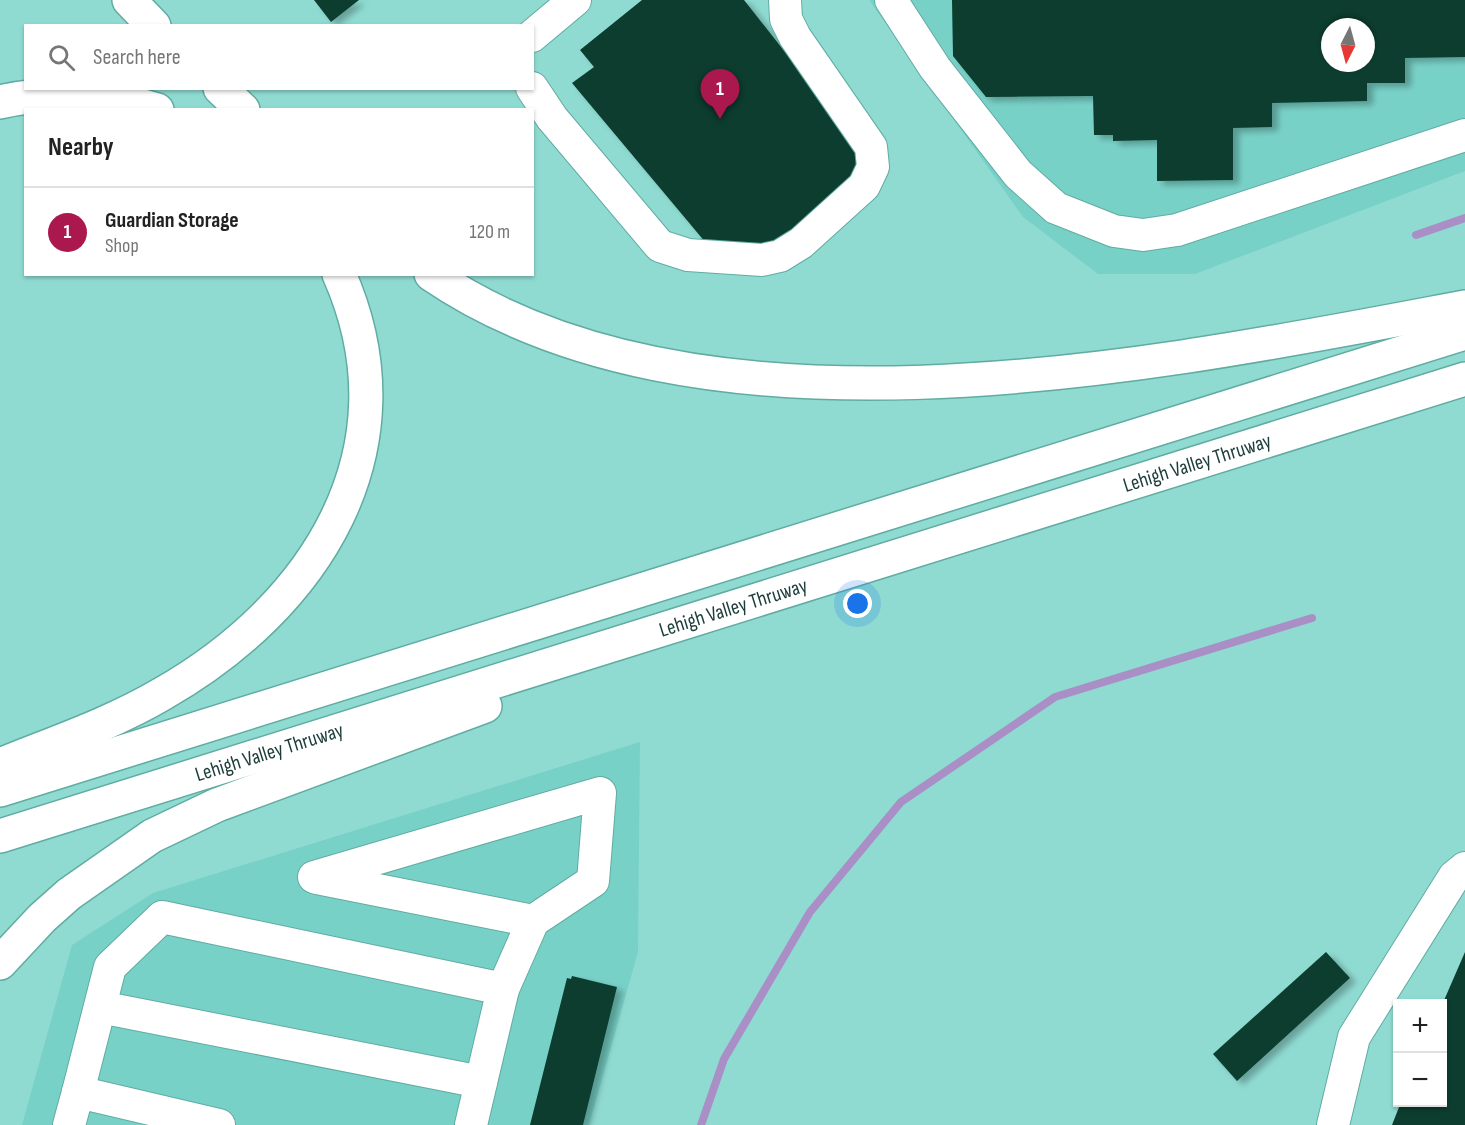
<!DOCTYPE html>
<html lang="en">
<head>
<meta charset="utf-8">
<style>
  :root { --surface:#fff; --page:#f6f6f6; --text:#222; --muted:#767676; --line:#e0e0e0; --accent:#aa184e }
  body { margin:0; font-family:"Sofia Sans Condensed",sans-serif; background:var(--page); color:var(--text) }
  .controls { position:absolute; right:18px; bottom:18px; display:grid; overflow:hidden; border-radius:0px; box-shadow:0 2px 4px #0004 }
  .controls button { width:54px; height:54px; display:grid; place-items:center; padding:0; border:0; border-bottom:2px solid var(--line); background:var(--surface); color:var(--text); font:30px sans-serif }
  .compass { position:absolute; left:1321px; top:18px; width:54px; height:54px; border-radius:50%; background:var(--surface); box-shadow:0 2px 4px #0004; rotate:186deg }
  .you { position:absolute; left:858px; top:604px; width:21px; height:21px; margin:-15px; border:4px solid #fff; border-radius:50%; background:#1a73e8; box-shadow:0 0 0 9px #1a73e833 }
  .badge { display:grid; place-items:center; width:39px; height:39px; border-radius:50%; background:var(--accent); color:#fff; font-size:20px; font-weight:700 }
  .pin { position:absolute; translate:-50% -50px; filter:drop-shadow(0 2px 3px #0008) }
  .pin::after { content:''; position:absolute; top:32px; width:21px; height:18px; background:inherit; clip-path:polygon(0 0,100% 0,50% 100%) }
  .list { margin:0; padding:0; list-style:none }
  h2 { display:flex; justify-content:space-between; align-items:center; height:78px; margin:0; padding:0 24px; font-size:26px }
  h2 small { font-size:20px; font-weight:400; color:var(--muted) }
  .list li { display:grid; grid-template-columns:39px 1fr auto; gap:18px; align-items:center; box-sizing:border-box; height:90px; padding:0 24px; border-top:2px solid var(--line) }
  .list b { display:block; font-size:22px; white-space:nowrap }
  .list p { margin:0; font-size:20px; white-space:nowrap; color:var(--muted) }
  .list em { font-size:20px; font-style:normal; color:var(--muted) }
  .icon { flex:none; width:33px; height:33px; fill:none; stroke:currentColor; stroke-width:2; stroke-linecap:round; stroke-linejoin:round }
  .map { position:relative; flex:none; width:1465px; height:1125px; overflow:hidden }
  .search { position:absolute; background:var(--surface); box-shadow:0 2px 4px #0004; left:24px; top:24px; width:510px; height:66px; display:flex; align-items:center; gap:15px; box-sizing:border-box; padding:0 21px; border-radius:0px; color:var(--muted); font-size:22px }
  .panel { position:absolute; background:var(--surface); box-shadow:0 2px 4px #0004; left:24px; top:108px; width:510px; height:168px; border-radius:0px }
  .map>svg:first-child { display:block }
</style>
</head>
<body>
<div class="map">
<svg width="1465" height="1125" viewBox="0 0 1465 1125">
  <defs>
    <filter id="shadow"><feDropShadow dx="6" dy="4" stdDeviation="3" flood-color="#0004"/></filter>
  </defs>
  <rect width="100%" height="100%" fill="#8fdbd2"/>
  <g fill="#78d1c7" fill-rule="evenodd">
    <path d="M 869,0 L 1465,0 L 1465,171 L 1195,274 L 1098,274 L 1023,217 ZM 1330,27 L 1366,27 L 1366,63 L 1330,63 Z"/>
    <path d="M 640,742 L 638,952 L 589,1125 L 22,1125 L 72,945 L 153,893 Z"/>
  </g>
  <g fill="none" stroke-linecap="round" stroke-linejoin="round">
    <g stroke="#a98fc5" stroke-width="8">
      <path d="M 1416,235 L 1465,218"/>
      <path d="M 701,1125 L 724,1059 L 810,912 L 901,802 L 1055,697 L 1312,618"/>
    </g>
  </g>
  <g fill="#093e2d" fill-rule="evenodd" filter="url(#shadow)">
    <path d="M 314,0 L 359,0 L 331,22 Z"/>
    <path d="M 642,0 L 744,0 L 867,156 L 861,183 L 781,250 L 706,243 L 572,83 L 594,67 L 580,50 Z"/>
    <path d="M 952,0 L 1465,0 L 1465,57 L 1405,58 L 1405,83 L 1367,83 L 1367,101 L 1272,103 L 1272,127 L 1233,128 L 1233,180 L 1157,181 L 1157,140 L 1113,141 L 1113,135 L 1094,135 L 1093,96 L 986,97 L 953,56 ZM 1330,27 L 1366,27 L 1366,63 L 1330,63 Z"/>
    <path d="M 1326,952 L 1350,978 L 1237,1081 L 1213,1054 Z"/>
    <path d="M 1465,952 L 1465,1125 L 1392,1125 L 1401,1102 L 1442,1102 L 1442,1005 Z"/>
    <path d="M 572,976 L 617,987 L 583,1125 L 530,1125 L 567,978 L 571,979 Z"/>
  </g>
  <g fill="none" stroke-linecap="round" stroke-linejoin="round">
    <g stroke="#60aca3" stroke-width="34">
      <g id="minor">
        <path d="M 891,0 L 935,68 L 1018,174 L 1056,208 L 1114,231 L 1143,235 L 1177,230 L 1465,135"/>
        <path d="M 532,36 L 575,0"/>
        <path d="M 532,88 L 552,118 L 660,246 L 688,255 L 762,260 L 780,256 L 801,243 L 864,186 L 873,167 L 871,147 L 795,37 L 786,19 L 785,0"/>
        <path d="M 314,877 L 600,793 L 593,881 L 533,921 L 503,989"/>
        <path d="M 317,878 L 533,921"/>
        <path d="M 100,1007 L 481,1082"/>
        <path d="M 78,1092 L 110,967 L 162,917 L 503,989 L 471,1125"/>
        <path d="M 69,1125 L 78,1092 L 219,1125"/>
        <path d="M 1333,1125 L 1354,1037 L 1454,877 L 1465,868"/>
      </g>
    </g>
    <g stroke="#60aca3" stroke-width="36">
      <g id="highway">
        <path d="M 129,0 L 154,26"/>
        <path d="M 220,88 L 243,110"/>
        <path d="M 0,102 C 51,90 107,94 157,110"/>
        <path d="M 431,274 C 704,460 1162,364 1465,307"/>
        <path d="M 0,765 C 54,743 111,724 162,694 C 315,607 417,450 339,274"/>
        <path d="M 0,790 L 1465,333"/>
        <path id="s1" d="M 0,836 L 1465,379"/>
        <path d="M 0,963 L 42,918 L 69,894 L 152,836 L 217,805 L 485,706"/>
      </g>
    </g>
    <use href="#minor" stroke="#fff" stroke-width="32"/>
    <use href="#highway" stroke="#fff" stroke-width="33"/>
  </g>
  <g text-anchor="middle" stroke-width="6" stroke-linejoin="round" paint-order="stroke">
    <g font-size="21" fill="#1d3d3a" stroke="#cff4ef">
      <text dy="7" stroke="none"><textPath href="#s1" startOffset="1254">Lehigh Valley Thruway</textPath></text>
      <text dy="7" stroke="none"><textPath href="#s1" startOffset="768">Lehigh Valley Thruway</textPath></text>
      <text dy="7" stroke="none"><textPath href="#s1" startOffset="282">Lehigh Valley Thruway</textPath></text>
    </g>
  </g>
</svg>
<div class="controls">
<button>+</button>
<button>−</button>
</div>
<svg class="compass" viewBox="-18 -18 36 36"><path d="M0-13l5 13h-10z" fill="#e53935"/><path d="M0 13l5-13h-10z" fill="#767676"/></svg>
<div class="you"></div>
<div class="pin badge" style="left:720px;top:119px">1</div>
<div class="search"><svg class="icon" aria-label="search" viewBox="0 0 24 24"><circle cx="10" cy="10" r="6"/><path d="M15 15l6 6"/></svg>Search here</div>
<section class="panel">
<h2>Nearby<small></small></h2>
<ul class="list">
<li><span class="badge">1</span><div><b>Guardian Storage</b><p>Shop</p></div><em>120 m</em></li>
</ul>
</section>
</div>
</body>
</html>
